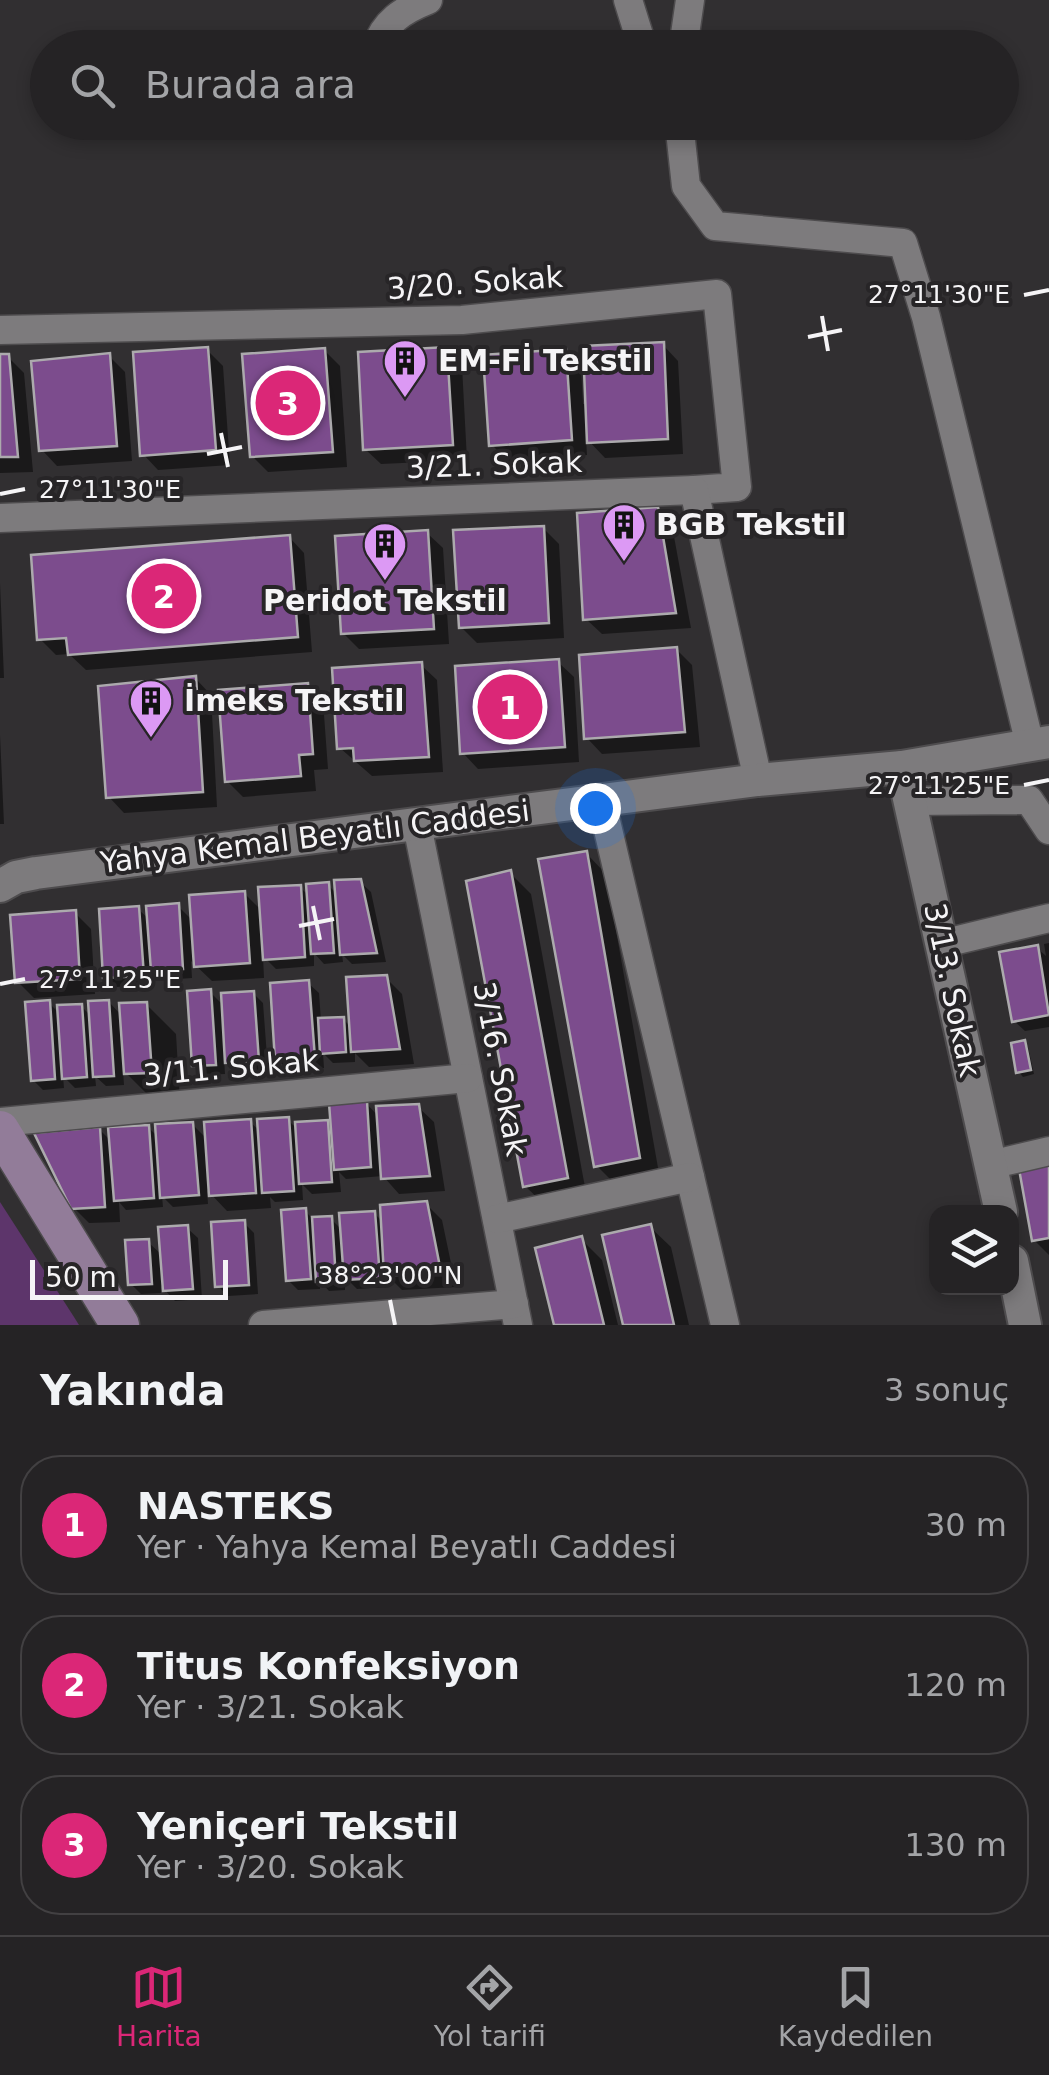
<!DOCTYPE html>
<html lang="tr">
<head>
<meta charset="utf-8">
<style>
  :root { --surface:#252325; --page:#312f32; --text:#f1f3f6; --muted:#a3a4a7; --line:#424042; --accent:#db2777 }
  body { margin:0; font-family:"DejaVu Sans",sans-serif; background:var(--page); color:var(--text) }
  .controls { position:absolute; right:30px; bottom:30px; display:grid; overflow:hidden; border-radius:20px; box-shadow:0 5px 15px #0003 }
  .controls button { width:90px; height:90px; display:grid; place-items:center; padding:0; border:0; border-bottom:2px solid var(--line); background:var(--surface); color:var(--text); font:50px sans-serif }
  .scale { position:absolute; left:30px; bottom:25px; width:198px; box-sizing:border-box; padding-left:10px; border:5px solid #f5f4f6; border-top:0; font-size:28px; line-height:35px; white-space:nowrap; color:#f5f4f6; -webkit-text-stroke:8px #272527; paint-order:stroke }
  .you { position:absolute; left:595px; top:808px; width:35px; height:35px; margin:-25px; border:8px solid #fff; border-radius:50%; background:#1a73e8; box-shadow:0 0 0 15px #1a73e833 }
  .badge { display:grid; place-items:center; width:65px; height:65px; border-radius:50%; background:var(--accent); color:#fff; font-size:32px; font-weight:700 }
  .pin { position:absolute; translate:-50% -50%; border:5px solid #fff; box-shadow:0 2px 10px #0006 }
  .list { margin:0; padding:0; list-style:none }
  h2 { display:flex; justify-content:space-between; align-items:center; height:130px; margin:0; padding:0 40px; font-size:42px }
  h2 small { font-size:32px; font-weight:400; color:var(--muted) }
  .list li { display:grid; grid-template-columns:65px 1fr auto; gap:30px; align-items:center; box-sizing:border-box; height:140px; margin:0 20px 20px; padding:0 20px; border:2px solid var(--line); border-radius:40px }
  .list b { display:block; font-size:38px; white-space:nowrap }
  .list p { margin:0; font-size:32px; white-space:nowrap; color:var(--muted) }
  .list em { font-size:32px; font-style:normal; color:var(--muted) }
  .icon { flex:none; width:55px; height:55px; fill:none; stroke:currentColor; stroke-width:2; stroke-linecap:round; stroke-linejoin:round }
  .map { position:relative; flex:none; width:1049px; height:1325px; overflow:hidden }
  .search { position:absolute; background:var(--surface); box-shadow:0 5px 15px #0003; left:30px; right:30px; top:30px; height:110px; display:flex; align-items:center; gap:25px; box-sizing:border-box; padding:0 35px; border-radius:55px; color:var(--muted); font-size:38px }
  .sheet { height:610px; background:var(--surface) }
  nav { display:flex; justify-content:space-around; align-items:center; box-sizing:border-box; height:140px; border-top:2px solid var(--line); background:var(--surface); font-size:28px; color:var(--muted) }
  nav a { display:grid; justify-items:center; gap:5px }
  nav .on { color:var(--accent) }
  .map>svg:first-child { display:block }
</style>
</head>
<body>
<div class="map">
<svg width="1049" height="1325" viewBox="0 0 1049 1325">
  <rect width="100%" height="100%" fill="#312f31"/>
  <path fill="#5d356b" d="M 0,1202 L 74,1317 L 79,1325 L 0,1325 Z"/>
  <g fill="#0007">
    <path d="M 663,345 L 678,361 L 683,454 L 605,458 L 586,438 L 587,455 L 508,461 L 492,445 L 565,352 L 581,368 L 583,404 L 588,404 Z"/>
    <path d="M 207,350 L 223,366 L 230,465 L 158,470 L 143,454 Z"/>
    <path d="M 324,350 L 340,366 L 347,467 L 268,472 L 252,456 Z"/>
    <path d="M 446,350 L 462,366 L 467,460 L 381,464 L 365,449 Z"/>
    <path d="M 109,356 L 125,372 L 132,461 L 57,466 L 42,450 Z"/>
    <path d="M 0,357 L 8,357 L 24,373 L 33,472 L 0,473 Z"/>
    <path d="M 657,510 L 672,526 L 691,628 L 602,634 L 586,619 Z"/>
    <path d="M 543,528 L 559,544 L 564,638 L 477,643 L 461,627 Z"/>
    <path d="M 427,533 L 443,548 L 449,644 L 359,649 L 343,633 Z"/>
    <path d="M 289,537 L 304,553 L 312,652 L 86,670 L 69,654 L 56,655 L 40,639 Z"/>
    <path d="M 0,583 L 4,678 L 0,678 Z"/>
    <path d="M 677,650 L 692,665 L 700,747 L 602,754 L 587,738 Z"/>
    <path d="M 558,662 L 574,677 L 579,762 L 478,769 L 463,753 Z"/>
    <path d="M 421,665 L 437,680 L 443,772 L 372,776 L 340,748 Z"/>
    <path d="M 196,679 L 211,695 L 217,807 L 124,813 L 109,797 Z"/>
    <path d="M 307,686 L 323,701 L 328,769 L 314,770 L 316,791 L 243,797 L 227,781 Z"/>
    <path d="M 0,735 L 4,824 L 0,824 Z"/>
    <path d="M 586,853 L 606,874 L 660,1179 L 617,1186 L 596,1165 Z"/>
    <path d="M 510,873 L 531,894 L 587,1198 L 546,1206 L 525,1186 Z"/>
    <path d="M 360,882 L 371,892 L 386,962 L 352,964 L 342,954 L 343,962 L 324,964 L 314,953 L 314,966 L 276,969 L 263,956 L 264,978 L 212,981 L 191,961 L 192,978 L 164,980 L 152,968 L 153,985 L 116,987 L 106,977 L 138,909 L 150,920 L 178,906 L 193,921 L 244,893 L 262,911 L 300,887 L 310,897 L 328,885 L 338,895 Z"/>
    <path d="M 75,913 L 91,929 L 95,994 L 34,998 L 18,982 Z"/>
    <path d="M 1049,943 L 1049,1027 L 1025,1031 L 1014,1021 L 1037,948 L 1046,956 L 1044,944 Z"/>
    <path d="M 386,978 L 402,994 L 414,1064 L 369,1067 L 355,1053 L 355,1062 L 333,1063 L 323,1053 L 324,1068 L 288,1070 L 278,1060 L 308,983 L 319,993 L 321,1021 L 343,1019 L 352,1028 Z"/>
    <path d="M 210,992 L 224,1006 L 253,993 L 263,1003 L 268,1070 L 238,1072 L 224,1058 L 225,1074 L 205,1075 L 194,1065 Z"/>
    <path d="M 109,1002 L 122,1016 L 146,1004 L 176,1034 L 180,1101 L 155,1102 L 123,1070 L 124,1085 L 106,1086 L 95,1076 L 96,1086 L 75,1088 L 63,1076 L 64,1088 L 43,1090 L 33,1080 L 49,1003 L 60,1014 L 81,1006 L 92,1017 Z"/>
    <path d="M 1024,1043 L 1028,1047 L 1034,1074 L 1023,1077 L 1019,1072 Z"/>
    <path d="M 366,1103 L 379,1117 L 418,1107 L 434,1122 L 445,1191 L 399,1194 L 383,1176 L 346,1179 L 339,1172 L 341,1192 L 312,1194 L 302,1184 L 303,1200 L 275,1202 L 270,1197 L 271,1208 L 227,1211 L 207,1190 L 208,1204 L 173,1207 L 162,1196 L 163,1207 L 126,1210 L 119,1202 L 120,1222 L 89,1223 L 73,1207 L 99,1129 L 112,1142 L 148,1127 L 159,1138 L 192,1124 L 207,1139 L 250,1122 L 261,1132 L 288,1120 L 298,1130 L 327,1123 L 334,1129 Z"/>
    <path d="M 1049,1166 L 1049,1255 L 1034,1240 Z"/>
    <path d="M 426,1204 L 442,1220 L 456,1287 L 402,1290 L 388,1276 L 389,1287 L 357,1289 L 345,1277 L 345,1290 L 329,1291 L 320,1281 L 320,1289 L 298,1290 L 288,1280 L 305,1211 L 314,1220 L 331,1219 L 343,1231 L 374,1213 L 383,1222 Z"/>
    <path d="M 244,1223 L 254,1233 L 258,1294 L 228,1296 L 218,1286 Z"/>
    <path d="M 650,1227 L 671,1247 L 689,1325 L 625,1325 Z"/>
    <path d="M 187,1228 L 198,1238 L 202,1299 L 175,1301 L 161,1286 L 161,1293 L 141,1294 L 131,1284 L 148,1242 L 163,1256 Z"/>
    <path d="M 581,1239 L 602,1260 L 618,1325 L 556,1325 Z"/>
  </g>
  <g fill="#7c4c8d" stroke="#acaaad" stroke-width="2.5">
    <path d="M 664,342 L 668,439 L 587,443 L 583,346 Z"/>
    <path d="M 208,347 L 216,450 L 140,456 L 133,352 Z"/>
    <path d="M 447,347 L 453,445 L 363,450 L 358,352 Z"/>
    <path d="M 325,348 L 333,452 L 250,457 L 242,354 Z"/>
    <path d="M 566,349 L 572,440 L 489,446 L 483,355 Z"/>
    <path d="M 110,353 L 117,446 L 39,451 L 31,361 Z"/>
    <path d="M 0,354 L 9,354 L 18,457 L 0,457 Z"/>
    <path d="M 658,507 L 676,613 L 583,620 L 577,513 Z"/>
    <path d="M 544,526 L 549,623 L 459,628 L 453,530 Z"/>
    <path d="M 428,530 L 434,629 L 341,634 L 335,536 Z"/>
    <path d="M 290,535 L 298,637 L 68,655 L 66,638 L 37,640 L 31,555 Z"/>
    <path d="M 677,647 L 685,732 L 584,739 L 579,655 Z"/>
    <path d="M 559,659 L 565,747 L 460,754 L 455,666 Z"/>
    <path d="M 422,662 L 429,757 L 354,761 L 353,748 L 337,749 L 332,668 Z"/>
    <path d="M 196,676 L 203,792 L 106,798 L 98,686 Z"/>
    <path d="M 308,683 L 313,754 L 299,755 L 301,776 L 225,782 L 218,690 Z"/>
    <path d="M 587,851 L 640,1158 L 594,1167 L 538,859 Z"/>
    <path d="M 511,870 L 568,1178 L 523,1187 L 466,881 Z"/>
    <path d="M 361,879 L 377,953 L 340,955 L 334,880 Z"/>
    <path d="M 329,882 L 334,953 L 311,954 L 306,884 Z"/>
    <path d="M 301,885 L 305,957 L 263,960 L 258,887 Z"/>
    <path d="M 245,891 L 250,963 L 194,967 L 189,895 Z"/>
    <path d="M 179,903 L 183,969 L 151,971 L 146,906 Z"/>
    <path d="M 139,906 L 144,976 L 103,978 L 99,909 Z"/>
    <path d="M 76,910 L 80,979 L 15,983 L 10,915 Z"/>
    <path d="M 1038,945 L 1049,1015 L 1012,1022 L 999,952 Z"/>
    <path d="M 387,975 L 400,1049 L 351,1052 L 346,977 Z"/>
    <path d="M 309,980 L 315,1058 L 275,1061 L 270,983 Z"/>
    <path d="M 211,989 L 216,1065 L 192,1066 L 187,991 Z"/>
    <path d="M 254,991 L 259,1061 L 225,1063 L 221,993 Z"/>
    <path d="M 50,1000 L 55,1079 L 31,1081 L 25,1002 Z"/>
    <path d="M 109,1000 L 114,1076 L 93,1077 L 88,1001 Z"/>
    <path d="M 147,1002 L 152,1073 L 124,1074 L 119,1003 Z"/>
    <path d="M 82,1004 L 87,1077 L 62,1079 L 57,1005 Z"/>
    <path d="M 344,1017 L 346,1052 L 320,1054 L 318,1018 Z"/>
    <path d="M 1025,1040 L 1031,1070 L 1016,1073 L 1011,1043 Z"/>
    <path d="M 367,1101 L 371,1167 L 334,1170 L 329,1103 Z"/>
    <path d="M 419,1104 L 430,1176 L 381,1179 L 376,1106 Z"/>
    <path d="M 289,1117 L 294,1191 L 262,1193 L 257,1119 Z"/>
    <path d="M 251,1119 L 256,1193 L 209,1196 L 204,1122 Z"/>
    <path d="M 328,1120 L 332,1182 L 299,1184 L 295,1122 Z"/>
    <path d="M 193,1122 L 199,1195 L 160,1198 L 155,1124 Z"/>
    <path d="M 149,1125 L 154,1198 L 114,1201 L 108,1127 Z"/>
    <path d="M 100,1127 L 105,1207 L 71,1209 L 34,1133 Z"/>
    <path d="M 1049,1164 L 1049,1238 L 1032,1241 L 1019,1169 Z"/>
    <path d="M 427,1201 L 441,1272 L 384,1276 L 380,1205 Z"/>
    <path d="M 306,1208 L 311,1279 L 286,1281 L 281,1210 Z"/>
    <path d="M 375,1211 L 380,1278 L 344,1280 L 339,1213 Z"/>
    <path d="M 332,1216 L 336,1280 L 316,1282 L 312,1217 Z"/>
    <path d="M 245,1220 L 249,1285 L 215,1287 L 211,1222 Z"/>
    <path d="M 651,1224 L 674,1325 L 623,1325 L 602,1235 Z"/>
    <path d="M 188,1225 L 193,1289 L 163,1291 L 158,1227 Z"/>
    <path d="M 582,1236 L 604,1325 L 554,1325 L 535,1248 Z"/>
    <path d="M 149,1239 L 152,1284 L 128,1285 L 125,1240 Z"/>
  </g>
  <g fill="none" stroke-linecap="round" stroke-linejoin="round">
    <g stroke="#4e4c4e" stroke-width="31">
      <g id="minor">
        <path d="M 628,0 L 643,48"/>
        <path d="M 376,48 C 384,22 403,10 428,0"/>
        <path d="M 683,48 L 690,0"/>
        <path d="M 679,122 L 686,186 L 715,226 L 903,243 L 926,317 L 1030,745"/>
        <path d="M 0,330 L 462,320 L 717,294 L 737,487 L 694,490"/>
        <path d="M 0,518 L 694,490 L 758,780"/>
        <path d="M 601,800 L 725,1325"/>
        <path d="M 910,801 L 1029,800 L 1049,830"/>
        <path d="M 417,825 L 518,1325"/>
        <path d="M 941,944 L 1049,918"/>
        <path d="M 0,1122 L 468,1078"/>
        <path d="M 990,1165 L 1049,1151"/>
        <path d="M 497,1219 L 690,1177"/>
        <path d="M 263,1325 L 514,1304"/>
      </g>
    </g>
    <g stroke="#4e4c4e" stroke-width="36">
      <g id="tertiary">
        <path d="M 902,767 L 1001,1212"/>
        <path d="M 0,886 L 16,877 L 36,873 L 758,780 L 902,767 L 1049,742"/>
        <path d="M 1012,1261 L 1025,1325"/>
      </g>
    </g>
    <g stroke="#4e4c4e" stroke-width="41">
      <path id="secondary" d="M 0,1130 L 120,1325"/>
    </g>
    <use href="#minor" stroke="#7d7b7d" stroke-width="28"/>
    <use href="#tertiary" stroke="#7d7b7d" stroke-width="32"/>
    <use href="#secondary" stroke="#927c99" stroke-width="38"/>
  </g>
  <path fill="none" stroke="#f5f4f6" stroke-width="4" d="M 1024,295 L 1049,290M 822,316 L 828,351M 808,337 L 842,330M 221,433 L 228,467M 207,454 L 242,447M 0,494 L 25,489M 1024,785 L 1049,780M 313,906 L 320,940M 299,926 L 334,919M 0,984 L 25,979M 390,1300 L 395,1325"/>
  <defs>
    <g id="building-pin" transform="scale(2.25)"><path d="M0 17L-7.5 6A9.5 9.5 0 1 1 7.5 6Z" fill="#dc99f4" stroke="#272527"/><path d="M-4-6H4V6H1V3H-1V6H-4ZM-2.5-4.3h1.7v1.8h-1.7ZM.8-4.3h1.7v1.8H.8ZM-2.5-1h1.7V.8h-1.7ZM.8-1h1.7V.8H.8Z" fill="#111"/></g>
  </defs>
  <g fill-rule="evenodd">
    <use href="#building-pin" x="405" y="361"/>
    <use href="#building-pin" x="624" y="525"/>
    <use href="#building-pin" x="385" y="544"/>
    <use href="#building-pin" x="151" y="701"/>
  </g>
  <g text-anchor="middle" stroke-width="8" stroke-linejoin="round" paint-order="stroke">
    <g font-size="30" fill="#f5f4f6" stroke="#272527">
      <text transform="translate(475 283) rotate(-4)" y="10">3/20. Sokak</text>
      <text transform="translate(494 465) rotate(-2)" y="10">3/21. Sokak</text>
      <text transform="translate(315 837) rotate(-7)" y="10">Yahya Kemal Beyatlı Caddesi</text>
      <text transform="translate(952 990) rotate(78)" y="10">3/13. Sokak</text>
      <text transform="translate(231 1068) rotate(-5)" y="10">3/11. Sokak</text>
      <text transform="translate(500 1069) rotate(79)" y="10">3/16. Sokak</text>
    </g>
    <g font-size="30" font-weight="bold" fill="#f5f4f6" stroke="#272527" text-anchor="start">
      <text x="438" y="371">EM-Fİ Tekstil</text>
      <text x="656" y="535">BGB Tekstil</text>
      <text x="385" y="611" text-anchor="middle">Peridot Tekstil</text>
      <text x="184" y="711">İmeks Tekstil</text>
    </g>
  </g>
  <g font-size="25" text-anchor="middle" fill="#f5f4f6" stroke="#272527" stroke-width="8" stroke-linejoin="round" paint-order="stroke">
    <text x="939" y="303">27°11'30"E</text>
    <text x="110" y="498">27°11'30"E</text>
    <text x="939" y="794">27°11'25"E</text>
    <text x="110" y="988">27°11'25"E</text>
    <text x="390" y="1284">38°23'00"N</text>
  </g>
</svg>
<div class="controls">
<button><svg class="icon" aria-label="layers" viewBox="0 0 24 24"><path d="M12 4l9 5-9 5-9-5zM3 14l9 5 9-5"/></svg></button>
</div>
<div class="scale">50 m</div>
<div class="you"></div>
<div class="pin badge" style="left:510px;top:707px">1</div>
<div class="pin badge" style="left:164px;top:596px">2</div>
<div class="pin badge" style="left:288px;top:403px">3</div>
<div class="search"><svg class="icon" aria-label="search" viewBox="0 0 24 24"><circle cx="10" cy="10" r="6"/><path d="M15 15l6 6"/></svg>Burada ara</div>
</div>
<section class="sheet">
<h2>Yakında<small>3 sonuç</small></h2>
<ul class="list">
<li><span class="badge">1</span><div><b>NASTEKS</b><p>Yer · Yahya Kemal Beyatlı Caddesi</p></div><em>30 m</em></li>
<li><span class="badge">2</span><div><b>Titus Konfeksiyon</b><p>Yer · 3/21. Sokak</p></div><em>120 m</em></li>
<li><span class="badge">3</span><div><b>Yeniçeri Tekstil</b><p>Yer · 3/20. Sokak</p></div><em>130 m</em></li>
</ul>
</section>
<nav>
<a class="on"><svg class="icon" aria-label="map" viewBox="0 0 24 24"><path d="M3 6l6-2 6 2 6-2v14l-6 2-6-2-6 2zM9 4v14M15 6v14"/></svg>Harita</a>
<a><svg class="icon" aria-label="directions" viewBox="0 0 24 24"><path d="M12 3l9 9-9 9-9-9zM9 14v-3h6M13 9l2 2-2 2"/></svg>Yol tarifi</a>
<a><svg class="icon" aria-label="saved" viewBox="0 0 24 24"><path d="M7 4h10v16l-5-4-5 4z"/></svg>Kaydedilen</a>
</nav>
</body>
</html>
